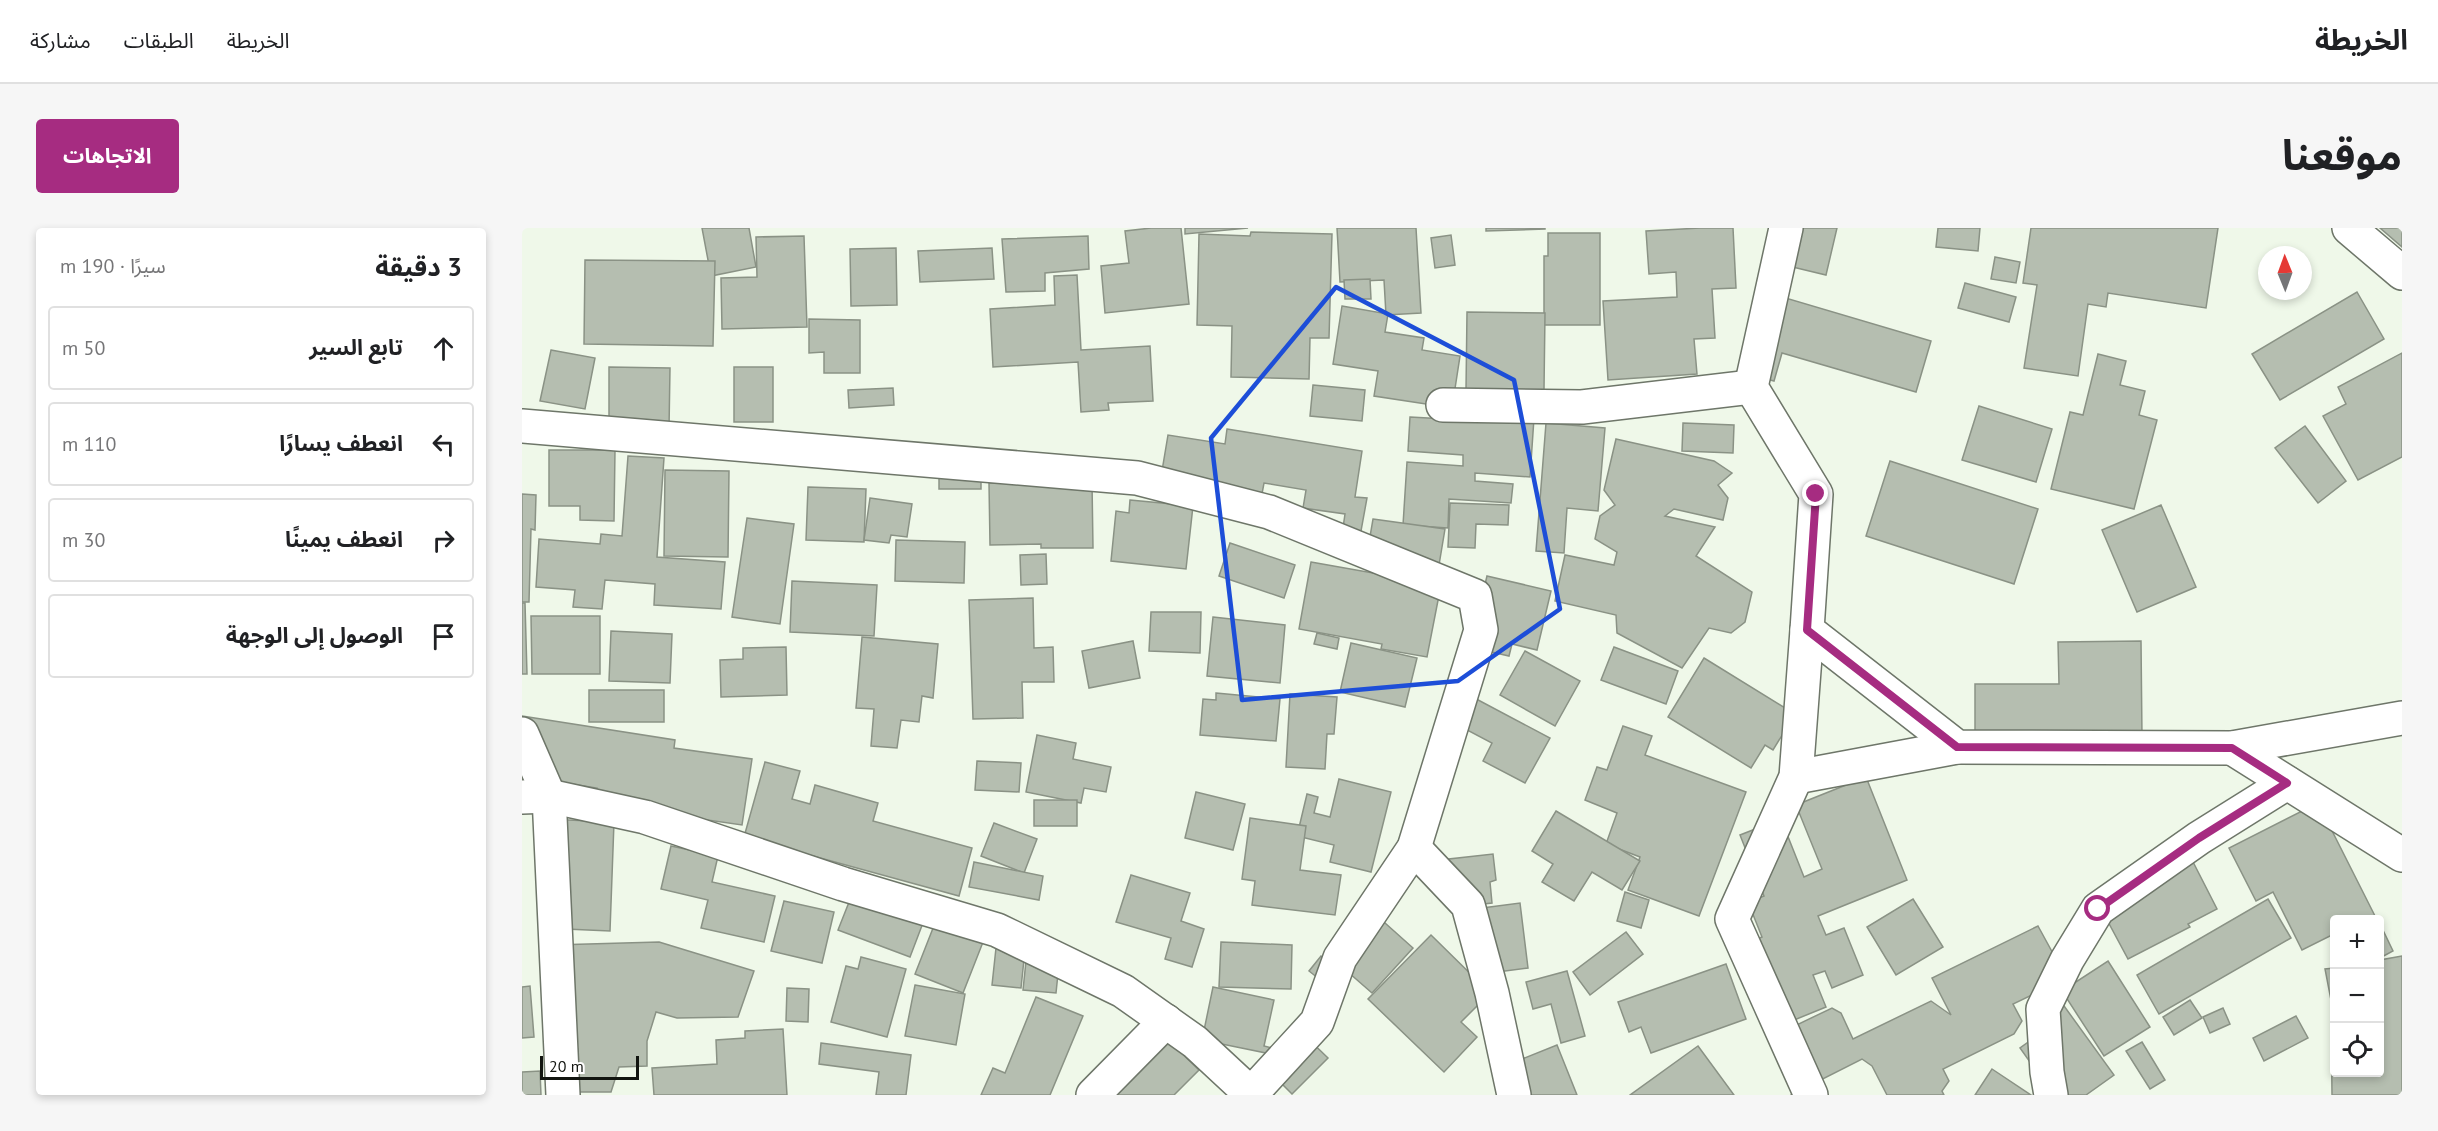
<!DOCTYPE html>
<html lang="ar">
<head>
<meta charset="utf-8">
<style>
  :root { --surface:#fff; --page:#f6f6f6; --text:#202124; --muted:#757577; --line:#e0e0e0; --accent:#a62c81 }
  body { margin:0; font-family:"PT Sans","Noto Sans Arabic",sans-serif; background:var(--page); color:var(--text); direction:rtl }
  .controls { position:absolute; right:18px; bottom:18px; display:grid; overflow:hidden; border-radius:6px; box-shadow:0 3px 9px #0003 }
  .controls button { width:54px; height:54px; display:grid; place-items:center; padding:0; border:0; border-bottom:2px solid var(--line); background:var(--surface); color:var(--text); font:30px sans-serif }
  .compass { position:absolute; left:1736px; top:18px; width:54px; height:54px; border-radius:50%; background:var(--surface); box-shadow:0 3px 9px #0003; rotate:359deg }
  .scale { position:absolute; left:18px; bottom:15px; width:99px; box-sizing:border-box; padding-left:6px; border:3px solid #121510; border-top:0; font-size:16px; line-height:21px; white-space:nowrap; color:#121510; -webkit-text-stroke:4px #fff; paint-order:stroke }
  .stop { position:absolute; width:18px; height:18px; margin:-14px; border:4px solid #a62c81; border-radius:50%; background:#fff }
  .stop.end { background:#a62c81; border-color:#fff; box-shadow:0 2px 6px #0008 }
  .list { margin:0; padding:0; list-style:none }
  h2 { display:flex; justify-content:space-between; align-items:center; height:78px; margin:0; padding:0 24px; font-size:26px }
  h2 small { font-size:20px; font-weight:400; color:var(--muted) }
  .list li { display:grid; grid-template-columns:39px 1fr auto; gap:18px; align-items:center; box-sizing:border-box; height:84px; margin:0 12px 12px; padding:0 12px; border:2px solid var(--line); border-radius:6px }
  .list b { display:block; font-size:22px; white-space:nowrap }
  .list em { font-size:20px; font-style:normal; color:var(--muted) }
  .icon { flex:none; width:33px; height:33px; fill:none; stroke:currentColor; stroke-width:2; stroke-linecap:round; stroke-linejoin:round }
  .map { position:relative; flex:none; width:1880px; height:867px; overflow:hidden; direction:ltr; border-radius:6px }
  header { display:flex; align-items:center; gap:36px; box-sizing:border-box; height:84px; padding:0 30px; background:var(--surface); border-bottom:2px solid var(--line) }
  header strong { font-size:28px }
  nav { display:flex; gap:33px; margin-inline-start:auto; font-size:21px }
  .intro { display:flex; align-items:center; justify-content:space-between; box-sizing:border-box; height:144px; padding:0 36px }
  h1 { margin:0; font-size:42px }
  .button { padding:15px 27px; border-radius:6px; background:var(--accent); color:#fff; font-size:21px; font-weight:700 }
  main { display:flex; gap:36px; padding:0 36px }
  aside { flex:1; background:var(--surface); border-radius:6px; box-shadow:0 3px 9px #0003 }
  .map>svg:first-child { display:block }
</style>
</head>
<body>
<header>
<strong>الخريطة</strong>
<nav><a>الخريطة</a><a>الطبقات</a><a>مشاركة</a></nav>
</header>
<div class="intro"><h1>موقعنا</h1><a class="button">الاتجاهات</a></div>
<main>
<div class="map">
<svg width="1880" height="867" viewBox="0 0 1880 867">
  <rect width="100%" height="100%" fill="#eff8e9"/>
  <g fill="#b5beb0" stroke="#8a9285" stroke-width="1.5">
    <path d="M 180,0 L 227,0 L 234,39 L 189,48 Z"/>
    <path d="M 629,0 L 659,0 L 667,76 L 583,85 L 579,38 L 607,35 L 603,3 Z"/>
    <path d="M 663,0 L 726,0 L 663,6 Z"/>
    <path d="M 815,0 L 894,0 L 899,85 L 864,87 L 862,52 L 818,54 Z"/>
    <path d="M 964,0 L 1023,0 L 1023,1 L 964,3 Z"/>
    <path d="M 1178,0 L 1211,0 L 1214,60 L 1190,61 L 1193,110 L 1172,111 L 1175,146 L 1086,152 L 1081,73 L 1155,69 L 1154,44 L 1127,46 L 1124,3 Z"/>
    <path d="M 1258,0 L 1315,0 L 1304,47 L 1250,34 Z"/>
    <path d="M 1416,0 L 1458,0 L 1456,23 L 1414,19 Z"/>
    <path d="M 1509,0 L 1696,0 L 1684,80 L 1586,65 L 1584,79 L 1566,76 L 1556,148 L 1502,140 L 1515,57 L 1501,55 Z"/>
    <path d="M 1858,0 L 1880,0 L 1880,19 Z"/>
    <path d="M 729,4 L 810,6 L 807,110 L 788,110 L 787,151 L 709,149 L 710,98 L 675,97 L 677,6 L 728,8 Z"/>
    <path d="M 1026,5 L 1078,5 L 1078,97 L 1022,97 L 1022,28 L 1026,28 Z"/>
    <path d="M 929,7 L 933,37 L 913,40 L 909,10 Z"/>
    <path d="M 282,8 L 285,99 L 200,101 L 199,50 L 235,49 L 234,9 Z"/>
    <path d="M 566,8 L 567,41 L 523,45 L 523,63 L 484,64 L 480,11 Z"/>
    <path d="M 374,20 L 375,77 L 329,78 L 328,21 Z"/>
    <path d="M 470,20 L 472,51 L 398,54 L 396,23 Z"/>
    <path d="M 1473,29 L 1498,34 L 1494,55 L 1469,51 Z"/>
    <path d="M 63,32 L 193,33 L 191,118 L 62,116 Z"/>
    <path d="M 555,47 L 559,122 L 628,118 L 631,173 L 586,175 L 587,182 L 559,184 L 556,134 L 471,139 L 468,81 L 533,77 L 532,48 Z"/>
    <path d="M 848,51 L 849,71 L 823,71 L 822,52 Z"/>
    <path d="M 1443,55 L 1494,69 L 1487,94 L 1436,80 Z"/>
    <path d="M 1835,64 L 1862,111 L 1758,172 L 1730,126 Z"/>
    <path d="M 1247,65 L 1409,113 L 1394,164 L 1260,125 L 1252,153 L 1223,145 Z"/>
    <path d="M 820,78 L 866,86 L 863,104 L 902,110 L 900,122 L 938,128 L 930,180 L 852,168 L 856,143 L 811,136 Z"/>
    <path d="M 945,84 L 1023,85 L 1022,162 L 944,162 Z"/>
    <path d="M 287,91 L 338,92 L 338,145 L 302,145 L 302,124 L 287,125 Z"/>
    <path d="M 29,122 L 73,130 L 63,181 L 18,173 Z"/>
    <path d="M 1880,125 L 1880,229 L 1836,252 L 1801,188 L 1824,176 L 1816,159 Z"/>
    <path d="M 1576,126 L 1604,133 L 1598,157 L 1623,163 L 1617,187 L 1635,192 L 1612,281 L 1529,261 L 1548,184 L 1561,187 Z"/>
    <path d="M 87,139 L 148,140 L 147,201 L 87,201 Z"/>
    <rect x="212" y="139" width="39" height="55"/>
    <path d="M 791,157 L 843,162 L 840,193 L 788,188 Z"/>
    <path d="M 371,160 L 372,177 L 327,180 L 326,162 Z"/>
    <path d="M 1457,178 L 1530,201 L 1514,254 L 1440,232 Z"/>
    <path d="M 888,189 L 942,192 L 1012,190 L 1008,249 L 953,245 L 953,253 L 991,256 L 989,275 L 927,271 L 926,300 L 881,297 L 885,234 L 941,238 L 941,227 L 886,223 Z"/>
    <path d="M 1024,195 L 1083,200 L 1076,283 L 1045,280 L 1042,325 L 1014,323 Z"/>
    <path d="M 1161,195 L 1212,197 L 1211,225 L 1160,223 Z"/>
    <path d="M 1783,198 L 1824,253 L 1796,275 L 1753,220 Z"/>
    <path d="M 705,201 L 840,223 L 833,269 L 845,270 L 839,303 L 821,300 L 823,286 L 781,280 L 784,262 L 742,255 L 740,266 L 639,249 L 646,207 L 703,216 Z"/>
    <path d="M 1094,211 L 1192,233 L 1210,245 L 1196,257 L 1206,270 L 1201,292 L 1152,281 L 1143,288 L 1193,299 L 1174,328 L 1230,364 L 1223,394 L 1209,405 L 1187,400 L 1160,440 L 1095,405 L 1094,387 L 1033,373 L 1043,327 L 1092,337 L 1095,324 L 1073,311 L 1078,288 L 1093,277 L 1082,262 Z"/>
    <path d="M 27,222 L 93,222 L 92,293 L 58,292 L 58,278 L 27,278 Z"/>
    <path d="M 106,228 L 142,230 L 135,329 L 203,334 L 199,381 L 132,377 L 133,356 L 83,352 L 80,381 L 51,379 L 53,362 L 14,359 L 17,311 L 78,316 L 79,306 L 100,308 Z"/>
    <path d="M 1368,233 L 1516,281 L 1492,356 L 1344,308 Z"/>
    <path d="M 417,241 L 459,242 L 459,261 L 417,261 Z"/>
    <path d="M 143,242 L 207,243 L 206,329 L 142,328 Z"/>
    <path d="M 570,254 L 571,320 L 519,320 L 519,316 L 468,317 L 467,255 Z"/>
    <path d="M 286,259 L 344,261 L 342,314 L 284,312 Z"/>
    <path d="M 0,266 L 14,267 L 13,302 L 9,301 L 7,374 L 0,374 Z"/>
    <path d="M 348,270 L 390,276 L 385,309 L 369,307 L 367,315 L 342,312 Z"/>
    <path d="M 608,272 L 671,278 L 664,341 L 589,333 L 594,283 L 607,285 Z"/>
    <path d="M 928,275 L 987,277 L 986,297 L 954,296 L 953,320 L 926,319 Z"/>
    <path d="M 1639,277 L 1674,359 L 1615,384 L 1580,302 Z"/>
    <path d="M 225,290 L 272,296 L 258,396 L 210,389 Z"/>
    <path d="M 851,291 L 923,301 L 917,337 L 845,326 Z"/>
    <path d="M 374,312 L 443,314 L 442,355 L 373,353 Z"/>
    <path d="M 708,315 L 773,337 L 762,370 L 697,348 Z"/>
    <path d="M 524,326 L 525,356 L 499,357 L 498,327 Z"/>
    <path d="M 789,334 L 919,357 L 905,429 L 859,421 L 860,416 L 777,401 Z"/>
    <path d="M 965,348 L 1029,363 L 1015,422 L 990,416 L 987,428 L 948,419 Z"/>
    <path d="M 270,353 L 355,357 L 352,408 L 268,404 Z"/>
    <path d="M 511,370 L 512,420 L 531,419 L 532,454 L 500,454 L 501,490 L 451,491 L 447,372 Z"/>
    <path d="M 0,375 L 3,375 L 5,446 L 0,446 Z"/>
    <path d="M 629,384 L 679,384 L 678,425 L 627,423 Z"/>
    <path d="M 9,388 L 78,388 L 78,446 L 10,446 Z"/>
    <path d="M 691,389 L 763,397 L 758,455 L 685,448 Z"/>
    <path d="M 89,403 L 150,406 L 148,455 L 87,453 Z"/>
    <path d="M 795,405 L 817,410 L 815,421 L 792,416 Z"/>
    <path d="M 340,409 L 416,416 L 411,470 L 400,468 L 397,494 L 379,492 L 375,520 L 349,518 L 352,481 L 334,480 Z"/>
    <path d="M 611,413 L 618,450 L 567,460 L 560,423 Z"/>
    <path d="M 1619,413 L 1620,509 L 1453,510 L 1453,456 L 1537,456 L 1536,414 Z"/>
    <path d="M 829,415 L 895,430 L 883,479 L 818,464 Z"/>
    <path d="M 264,419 L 265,467 L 199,469 L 198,432 L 221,431 L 221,420 Z"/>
    <path d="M 1092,419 L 1156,443 L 1144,476 L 1079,452 Z"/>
    <path d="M 1003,423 L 1058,453 L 1033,498 L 978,467 Z"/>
    <path d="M 1182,430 L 1273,486 L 1251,522 L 1243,517 L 1229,540 L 1146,489 Z"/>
    <rect x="67" y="462" width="75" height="32"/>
    <path d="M 694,465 L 758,471 L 754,513 L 678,507 L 681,471 L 694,472 Z"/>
    <path d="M 943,465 L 1028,510 L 1003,555 L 961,533 L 970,515 L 928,493 Z"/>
    <path d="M 768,466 L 815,469 L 812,506 L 805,506 L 803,541 L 764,539 Z"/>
    <path d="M 0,488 L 153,512 L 152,520 L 230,531 L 220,597 L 137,585 L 71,589 L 75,560 L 0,548 Z"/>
    <path d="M 1101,498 L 1130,508 L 1123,527 L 1224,564 L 1177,688 L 1106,662 L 1118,629 L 1084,616 L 1095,585 L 1063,572 L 1075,539 L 1085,542 Z"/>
    <path d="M 515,507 L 554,515 L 551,531 L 589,539 L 584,564 L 562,560 L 559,575 L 504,564 Z"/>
    <path d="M 455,533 L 499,535 L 497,564 L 453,562 Z"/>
    <path d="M 243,534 L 278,543 L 270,571 L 288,576 L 293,557 L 356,575 L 351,593 L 450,620 L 437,668 L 222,609 Z"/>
    <path d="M 1344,549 L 1385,652 L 1296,688 L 1304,707 L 1322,700 L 1341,747 L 1310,760 L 1303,743 L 1291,747 L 1304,779 L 1255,799 L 1222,716 L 1240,709 L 1226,674 L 1242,668 L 1218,607 L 1259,591 L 1282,649 L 1300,641 L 1274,577 Z"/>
    <path d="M 817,551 L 869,564 L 849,644 L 808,634 L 812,617 L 775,608 L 785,566 L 796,569 L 792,585 L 808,589 Z"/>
    <path d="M 674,564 L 723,576 L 711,622 L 663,610 Z"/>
    <rect x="512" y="572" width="43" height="26"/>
    <path d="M 1796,575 L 1855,692 L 1812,692 L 1812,706 L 1780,722 L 1751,664 L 1734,673 L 1707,620 Z"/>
    <path d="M 1034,583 L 1118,633 L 1100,662 L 1070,644 L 1052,673 L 1020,654 L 1031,636 L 1010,623 Z"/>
    <path d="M 728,590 L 784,598 L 778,642 L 819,647 L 813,687 L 730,677 L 733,653 L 720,651 Z"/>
    <path d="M 23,591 L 92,594 L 88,703 L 21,700 Z"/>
    <path d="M 472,595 L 515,611 L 502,645 L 459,628 Z"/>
    <path d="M 149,618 L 196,628 L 190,654 L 253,668 L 242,714 L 179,700 L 186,672 L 139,661 Z"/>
    <path d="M 971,626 L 974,652 L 968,654 L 970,675 L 933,679 L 927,631 Z"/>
    <path d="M 1668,628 L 1695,681 L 1666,696 L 1668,699 L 1606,731 L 1576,675 Z"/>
    <path d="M 452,634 L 521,648 L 517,672 L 447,659 Z"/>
    <path d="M 609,647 L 668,665 L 659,693 L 682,701 L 670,739 L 643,731 L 649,710 L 594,694 Z"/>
    <path d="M 333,659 L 404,687 L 388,729 L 316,702 Z"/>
    <path d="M 1103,664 L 1127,672 L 1119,700 L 1095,693 Z"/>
    <path d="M 1391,671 L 1421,719 L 1374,747 L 1345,699 Z"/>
    <path d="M 1746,671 L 1769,710 L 1637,786 L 1615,747 Z"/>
    <path d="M 262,673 L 312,684 L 300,735 L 249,723 Z"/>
    <path d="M 998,675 L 1006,740 L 953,747 L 945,682 Z"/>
    <path d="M 844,678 L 891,720 L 850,765 L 803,724 Z"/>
    <path d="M 415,690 L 463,709 L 441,765 L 393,746 Z"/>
    <path d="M 1858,696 L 1871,723 L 1858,730 Z"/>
    <path d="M 1516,698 L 1534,731 L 1510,767 L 1491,776 L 1500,793 L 1492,806 L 1421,841 L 1427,853 L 1420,863 L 1422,867 L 1365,867 L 1350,838 L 1340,831 L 1269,867 L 1282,847 L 1260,804 L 1310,780 L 1319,785 L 1331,811 L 1409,773 L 1429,787 L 1410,750 Z"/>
    <path d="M 1104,704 L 1121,726 L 1068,767 L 1051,744 Z"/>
    <path d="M 909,707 L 968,765 L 939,794 L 955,809 L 922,844 L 846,771 Z"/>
    <path d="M 137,714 L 232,743 L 216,789 L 155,790 L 134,784 L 125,813 L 125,838 L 97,839 L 89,864 L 57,864 L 56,821 L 36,814 L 31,717 Z"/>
    <path d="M 699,714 L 770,717 L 769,761 L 697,759 Z"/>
    <path d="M 474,720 L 503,722 L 499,760 L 470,757 Z"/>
    <path d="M 799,728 L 823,747 L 811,762 L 787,743 Z"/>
    <path d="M 1880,728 L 1880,867 L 1810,867 L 1809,772 L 1803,741 L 1812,740 L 1812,844 L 1858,844 L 1858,732 Z"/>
    <path d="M 339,729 L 384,741 L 365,809 L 309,794 L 324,738 L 336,741 Z"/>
    <path d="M 504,733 L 537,736 L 534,765 L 501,762 Z"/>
    <path d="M 1586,733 L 1628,799 L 1582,828 L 1540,763 Z"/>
    <path d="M 1204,736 L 1224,791 L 1129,825 L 1119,799 L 1107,804 L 1096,774 Z"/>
    <path d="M 1045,743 L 1063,808 L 1039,815 L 1029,776 L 1011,781 L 1004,754 Z"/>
    <path d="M 393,757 L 443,766 L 434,817 L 383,808 Z"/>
    <path d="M 8,758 L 12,809 L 0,810 L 0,759 Z"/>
    <path d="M 691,759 L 752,772 L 742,818 L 750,820 L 749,826 L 680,812 Z"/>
    <path d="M 265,760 L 287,761 L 286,794 L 264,793 Z"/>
    <path d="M 514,769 L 561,788 L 528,867 L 459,867 L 471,840 L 483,845 Z"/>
    <path d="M 1537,771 L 1592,847 L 1564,867 L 1525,867 L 1513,841 L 1498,820 L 1527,799 Z"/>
    <path d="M 1668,772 L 1680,790 L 1652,807 L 1641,789 Z"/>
    <path d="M 1701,780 L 1708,796 L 1688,805 L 1681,789 Z"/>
    <path d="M 1774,788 L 1786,810 L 1742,833 L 1731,810 Z"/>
    <path d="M 261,801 L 265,867 L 132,867 L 130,840 L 195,836 L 194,812 L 223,810 L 223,803 Z"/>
    <path d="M 776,801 L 806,830 L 770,866 L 741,837 Z"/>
    <path d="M 640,806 L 677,842 L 652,867 L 581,867 Z"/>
    <path d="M 1620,814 L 1643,852 L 1628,861 L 1604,823 Z"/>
    <path d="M 299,815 L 389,827 L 384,867 L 354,867 L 357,844 L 297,836 Z"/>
    <path d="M 1035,817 L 1055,867 L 997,867 L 985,837 Z"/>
    <path d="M 1176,818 L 1212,867 L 1108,867 Z"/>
    <path d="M 1470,841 L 1509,867 L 1453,867 Z"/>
    <path d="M 18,843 L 19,867 L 0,867 L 0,844 Z"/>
  </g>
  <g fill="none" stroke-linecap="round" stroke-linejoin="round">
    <g stroke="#6e7669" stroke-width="36">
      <g id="street">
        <path d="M 1264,0 L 1229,159 L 1294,266 L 1285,402 L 1435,519 L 1710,520 L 1880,490"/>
        <path d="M 1827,0 L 1880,45"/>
        <path d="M 921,177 L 1060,179 L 1229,159"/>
        <path d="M 0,198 L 615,250 L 747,284 L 953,368 L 959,402 L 892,620 L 818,730 L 795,794 L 729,866"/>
        <path d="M 1285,402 L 1274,549 L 1210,691 L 1289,867"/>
        <path d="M 0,506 L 27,568 L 41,867"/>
        <path d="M 1710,520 L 1880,627"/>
        <path d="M 1274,549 L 1435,519"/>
        <path d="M 0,569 L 27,568 L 123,589 L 321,656 L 475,702 L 601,763 L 673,814 L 730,867"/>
        <path d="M 892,620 L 946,677 L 970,765 L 992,867"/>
        <path d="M 571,867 L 644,793"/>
        <path d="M 1529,867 L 1525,844 L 1521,781 L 1545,732 L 1576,681 L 1677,610 L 1765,555"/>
      </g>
    </g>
    <use href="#street" stroke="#fff" stroke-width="33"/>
  </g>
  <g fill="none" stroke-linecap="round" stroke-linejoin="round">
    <path stroke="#a62c81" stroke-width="8" d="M 1294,266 L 1285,402 L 1435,519 L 1710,520 L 1765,555 L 1677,610 L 1576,681"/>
  </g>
  <path fill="none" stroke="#1d4ed8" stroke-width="4.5" stroke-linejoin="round" d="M 814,59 L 992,152 L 1038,381 L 936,453 L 720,472 L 689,210 Z"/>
</svg>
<div class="controls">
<button>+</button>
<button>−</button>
<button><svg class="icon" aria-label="locate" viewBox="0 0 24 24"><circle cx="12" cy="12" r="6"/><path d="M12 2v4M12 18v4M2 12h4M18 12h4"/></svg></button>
</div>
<svg class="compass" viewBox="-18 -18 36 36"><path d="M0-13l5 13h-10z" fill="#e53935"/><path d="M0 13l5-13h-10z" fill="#757577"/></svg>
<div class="scale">20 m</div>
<div class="stop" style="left:1576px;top:681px"></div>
<div class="stop end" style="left:1294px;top:266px"></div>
</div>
<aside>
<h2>3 دقيقة<small>سيرًا · 190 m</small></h2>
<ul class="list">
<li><svg class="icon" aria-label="ahead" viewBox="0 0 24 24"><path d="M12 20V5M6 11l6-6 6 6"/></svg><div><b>تابع السير</b></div><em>50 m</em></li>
<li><svg class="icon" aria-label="left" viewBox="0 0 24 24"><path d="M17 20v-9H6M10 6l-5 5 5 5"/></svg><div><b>انعطف يسارًا</b></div><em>110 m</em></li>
<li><svg class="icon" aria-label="right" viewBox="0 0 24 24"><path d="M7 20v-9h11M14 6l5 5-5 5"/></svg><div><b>انعطف يمينًا</b></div><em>30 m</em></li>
<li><svg class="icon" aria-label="arrive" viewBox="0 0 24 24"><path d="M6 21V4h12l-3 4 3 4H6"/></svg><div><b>الوصول إلى الوجهة</b></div></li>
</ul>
</aside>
</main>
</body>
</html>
